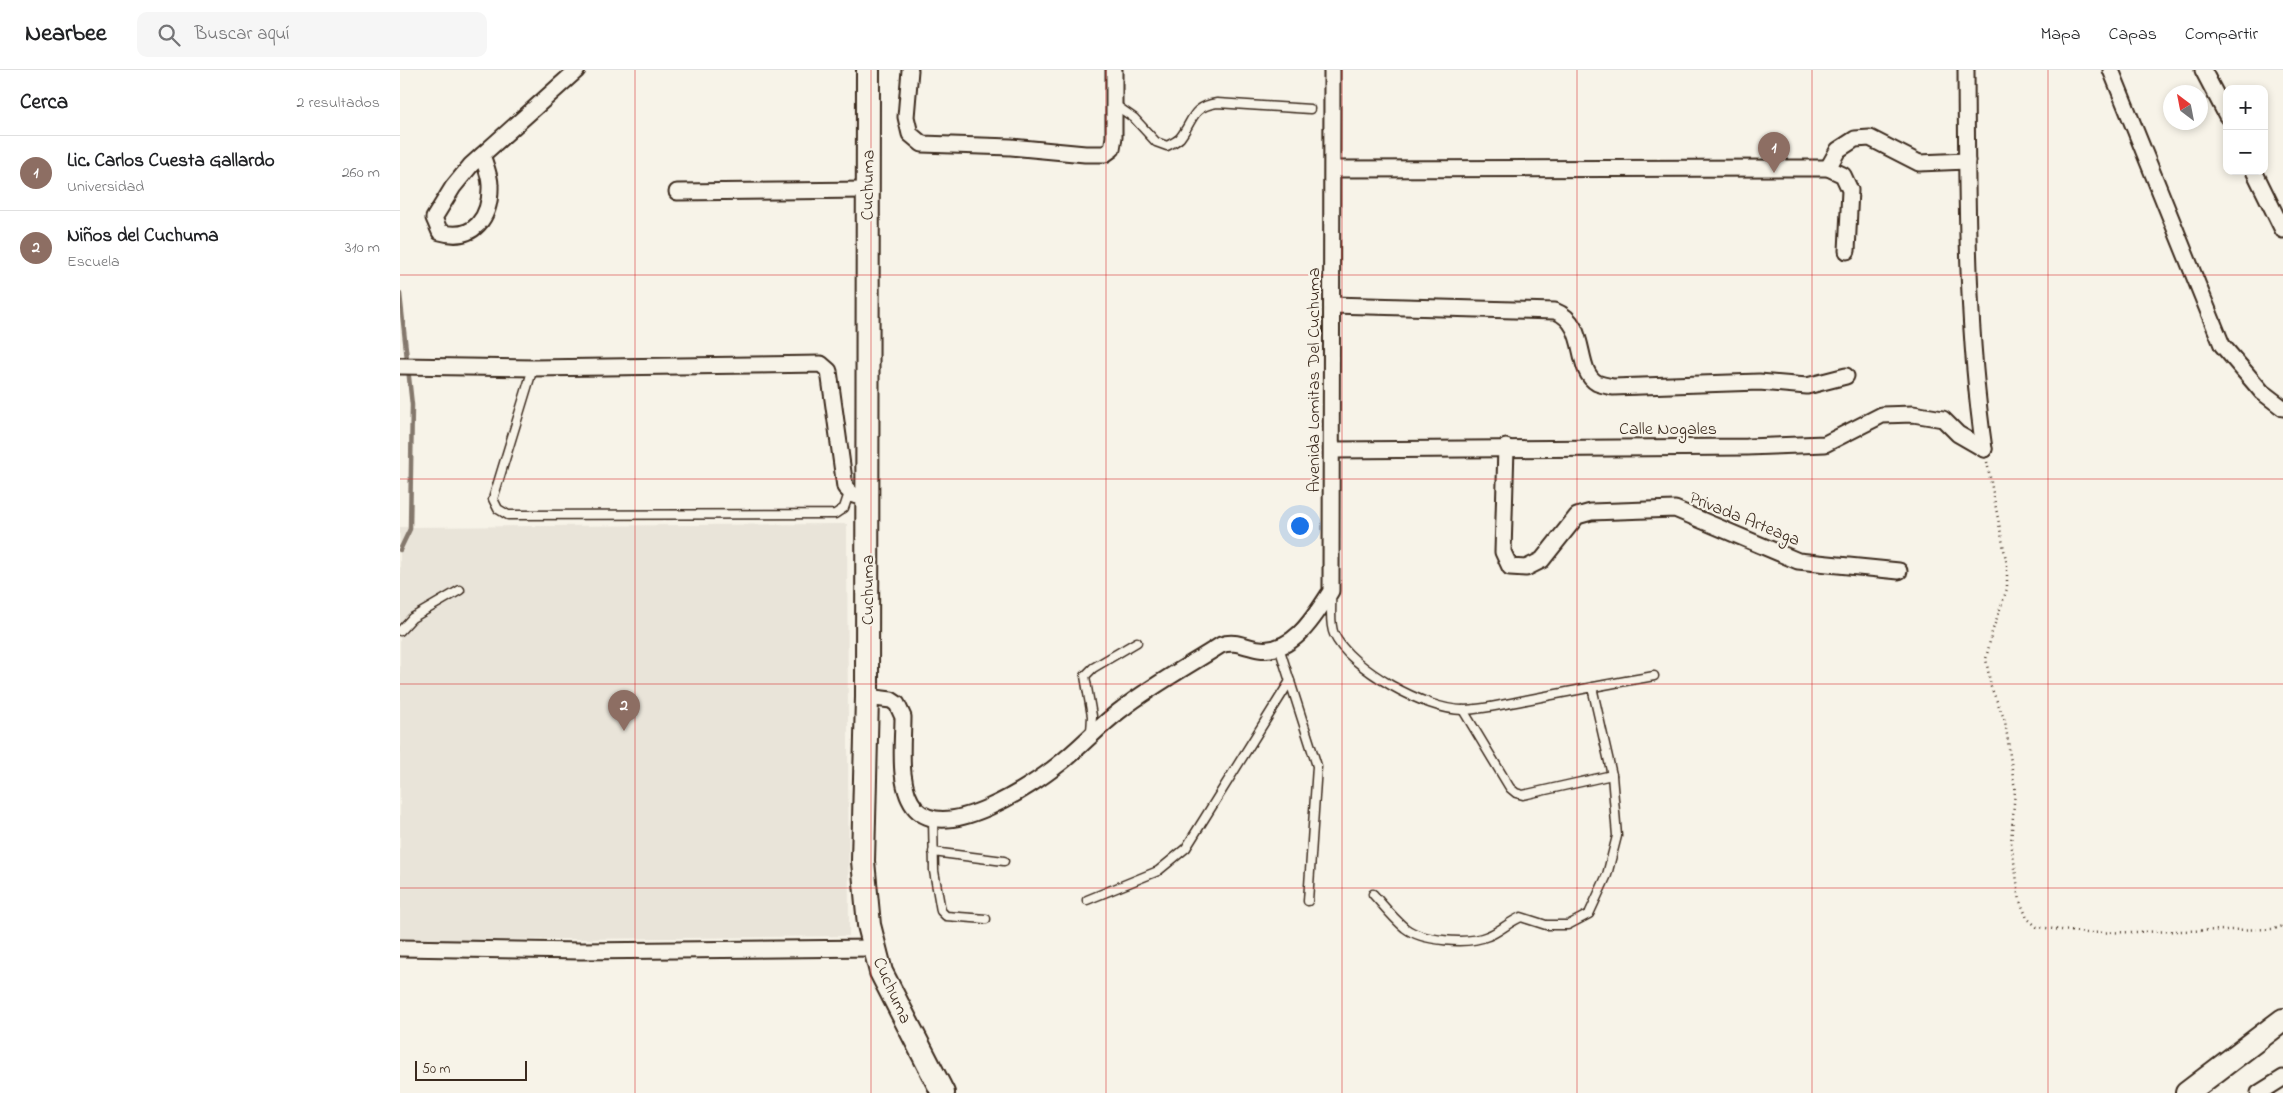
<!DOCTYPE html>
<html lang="es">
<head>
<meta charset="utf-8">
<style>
  :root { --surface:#fff; --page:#f6f6f6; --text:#202124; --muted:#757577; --line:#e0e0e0; --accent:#db2777 }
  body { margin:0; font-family:"Indie Flower",sans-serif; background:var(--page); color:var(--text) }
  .controls { position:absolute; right:15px; top:15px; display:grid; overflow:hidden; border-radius:10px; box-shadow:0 2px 8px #0003 }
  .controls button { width:45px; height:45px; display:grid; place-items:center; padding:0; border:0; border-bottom:1px solid var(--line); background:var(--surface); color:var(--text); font:25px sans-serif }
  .compass { position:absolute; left:1763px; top:15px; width:45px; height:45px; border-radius:50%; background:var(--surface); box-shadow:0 2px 8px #0003; rotate:328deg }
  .scale { position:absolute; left:15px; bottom:12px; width:112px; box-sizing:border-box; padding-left:5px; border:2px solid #3b2a1e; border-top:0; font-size:14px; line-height:18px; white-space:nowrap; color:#3b2a1e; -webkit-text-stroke:4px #f7f3e8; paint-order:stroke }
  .you { position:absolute; left:899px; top:455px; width:18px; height:18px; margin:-12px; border:4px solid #fff; border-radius:50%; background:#1a73e8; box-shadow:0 0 0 8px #1a73e833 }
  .badge { display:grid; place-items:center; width:32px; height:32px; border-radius:50%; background:var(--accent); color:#fff; font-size:16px; font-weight:700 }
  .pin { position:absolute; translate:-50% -41px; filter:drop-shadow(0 1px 2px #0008) }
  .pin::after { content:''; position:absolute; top:26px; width:18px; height:15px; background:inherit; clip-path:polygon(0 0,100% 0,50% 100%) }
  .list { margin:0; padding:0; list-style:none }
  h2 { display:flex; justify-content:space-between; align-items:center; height:65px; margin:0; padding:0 20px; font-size:21px }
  h2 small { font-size:16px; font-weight:400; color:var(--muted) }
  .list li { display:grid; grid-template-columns:32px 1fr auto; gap:15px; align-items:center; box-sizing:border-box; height:75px; padding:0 20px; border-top:1px solid var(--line) }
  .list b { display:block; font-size:19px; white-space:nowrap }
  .list p { margin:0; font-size:16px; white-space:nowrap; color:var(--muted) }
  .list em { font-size:16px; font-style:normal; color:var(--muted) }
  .icon { flex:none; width:28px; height:28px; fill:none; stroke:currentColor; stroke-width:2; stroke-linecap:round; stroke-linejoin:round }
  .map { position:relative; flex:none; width:1883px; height:1023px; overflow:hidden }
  header { display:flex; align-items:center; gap:30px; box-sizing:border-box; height:70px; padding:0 25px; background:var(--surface); border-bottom:1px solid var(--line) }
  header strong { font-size:24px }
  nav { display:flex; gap:28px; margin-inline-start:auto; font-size:18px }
  .search { width:350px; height:45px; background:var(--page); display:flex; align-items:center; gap:12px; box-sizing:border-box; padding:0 18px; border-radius:10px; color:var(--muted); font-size:19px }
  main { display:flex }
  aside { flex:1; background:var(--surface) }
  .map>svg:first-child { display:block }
</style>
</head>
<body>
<header>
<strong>Nearbee</strong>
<div class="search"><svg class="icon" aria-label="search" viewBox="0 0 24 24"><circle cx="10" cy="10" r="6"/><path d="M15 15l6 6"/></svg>Buscar aquí</div>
<nav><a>Mapa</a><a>Capas</a><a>Compartir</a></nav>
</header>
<main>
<aside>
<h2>Cerca<small>2 resultados</small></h2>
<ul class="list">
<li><span class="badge" style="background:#8d6e63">1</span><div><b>Lic. Carlos Cuesta Gallardo</b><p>Universidad</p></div><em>260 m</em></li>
<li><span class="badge" style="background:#8d6e63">2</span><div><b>Niños del Cuchuma</b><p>Escuela</p></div><em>310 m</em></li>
</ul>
</aside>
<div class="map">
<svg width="1883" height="1023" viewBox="0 0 1883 1023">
  <rect width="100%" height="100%" fill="#f7f3e8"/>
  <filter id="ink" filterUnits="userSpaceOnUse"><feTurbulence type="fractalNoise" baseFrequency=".02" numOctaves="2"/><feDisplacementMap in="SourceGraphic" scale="10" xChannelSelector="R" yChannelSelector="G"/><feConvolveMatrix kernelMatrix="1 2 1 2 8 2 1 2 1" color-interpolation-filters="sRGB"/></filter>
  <g filter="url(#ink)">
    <path fill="#e9e4d9" d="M 447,454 L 449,866 L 0,871 L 0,457 Z"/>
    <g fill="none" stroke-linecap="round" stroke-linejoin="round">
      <path stroke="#84786c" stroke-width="4.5" d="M 0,224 L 12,335 L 10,459 L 0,480"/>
      <g stroke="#3b2a1e" stroke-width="11">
        <g id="lane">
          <path d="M 714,34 L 734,48 L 756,72 L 767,76 C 771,74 777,71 780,68 C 794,50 791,37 817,33 L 910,39"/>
          <path d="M 133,298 L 93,429 L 98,439 L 108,445 L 435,444 L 444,438 L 449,423"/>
          <path d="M 931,526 C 932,537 929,553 934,564 C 949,598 1027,641 1064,640 C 1086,639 1109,633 1131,629 C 1172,621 1213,613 1254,606"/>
          <path d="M 0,561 L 12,548 L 60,520"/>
          <path d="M 879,577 L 917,696 L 908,831"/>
          <path d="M 1063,640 L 1110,718 L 1116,723 L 1123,725 L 1212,705 L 1192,617"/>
          <path d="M 691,663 L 692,646 L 685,606 L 693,598 L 737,572"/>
          <path d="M 533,749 L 534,801 L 541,841 L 546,846 L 586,849"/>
          <path d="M 533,782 L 604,791"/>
          <path d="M 973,824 C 983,835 993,848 1005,858 C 1022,871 1067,875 1088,866 C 1099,862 1109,852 1121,847 L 1146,855 L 1168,855 L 1189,844 L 1207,805 L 1217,766 L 1212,705"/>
          <path d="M 687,830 L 758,801 L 786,778 L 890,611"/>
        </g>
      </g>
      <g stroke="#3b2a1e" stroke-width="19">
        <g id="street">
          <path d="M 510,0 L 506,47 L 510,64 L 522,74 L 611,77 L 685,84 L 705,84 L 712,79 L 714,67 L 714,0"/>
          <path d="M 1566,0 C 1567,126 1566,254 1584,379"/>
          <path d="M 1711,0 L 1822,275 L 1862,322 L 1883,338"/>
          <path d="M 1803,0 L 1827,46"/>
          <path d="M 82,85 C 85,94 90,106 90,115 C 91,147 74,172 40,162 L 34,148 L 53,117 L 71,95 L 177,0"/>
          <path d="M 1428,98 L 1438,80 L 1455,69 L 1470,68 L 1519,93 L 1567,91"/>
          <path d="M 933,99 L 1428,98 L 1443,105 L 1450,120 L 1447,181"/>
          <path d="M 1854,101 L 1883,160"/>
          <path d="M 277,122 L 466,120"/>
          <path d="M 932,235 L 1155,241 C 1189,254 1174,300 1197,313 C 1202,315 1208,316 1213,317 L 1359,312 L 1407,316 L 1446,306"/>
          <path d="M 0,296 L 133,298 L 421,294 L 429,301 L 445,417 L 453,425 L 467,428"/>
          <path d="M 1106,377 L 1103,482 L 1110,497 L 1126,498 L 1142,490 L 1177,446 L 1191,442 L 1275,439 L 1398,491 L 1499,501"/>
          <path d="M 932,380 L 1347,377 L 1425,374 L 1482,345 L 1513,344 L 1543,349 L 1558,364 L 1584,379"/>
          <path d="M 467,627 L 491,630 L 497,634 L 503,647 C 503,674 497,718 516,739 C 547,772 632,716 659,694 C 681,677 699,656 722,639 C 753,615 788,596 821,575 C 835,570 845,577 859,579 C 893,584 915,546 931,521 L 932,0"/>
          <path d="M 0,878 L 181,881 L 474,878"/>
          <path d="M 1859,1023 L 1883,1008"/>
        </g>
      </g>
      <g stroke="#3b2a1e" stroke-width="26">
        <g id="secondary">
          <path d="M 468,0 L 467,627 L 463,791 L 469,855 L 481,902 L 543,1023"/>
          <path d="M 1787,1023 L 1883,950"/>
        </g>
      </g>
      <path stroke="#3b2a1e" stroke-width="2.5" stroke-dasharray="1 4" stroke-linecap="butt" d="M 1587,392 L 1607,495 L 1607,519 L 1592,562 L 1586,589 L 1591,617 L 1605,651 L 1615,720 L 1611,772 L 1620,831 L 1627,848 L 1637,857 L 1687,863 L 1874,859 L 1883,856"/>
      <use href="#lane" stroke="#f7f3e8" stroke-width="8"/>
      <use href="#street" stroke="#f7f3e8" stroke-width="15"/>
      <use href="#secondary" stroke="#f7f3e8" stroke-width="22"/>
    </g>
  </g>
  <path fill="none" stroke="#d62828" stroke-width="1" stroke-opacity="0.55" d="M 235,0 L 235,1023M 471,0 L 471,1023M 706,0 L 706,1023M 942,0 L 942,1023M 1177,0 L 1177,1023M 1412,0 L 1412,1023M 1648,0 L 1648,1023M 0,205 L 1883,205M 0,409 L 1883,409M 0,614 L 1883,614M 0,818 L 1883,818"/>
  <g text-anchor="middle" stroke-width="4.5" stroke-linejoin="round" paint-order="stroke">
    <g font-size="18" fill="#3b2a1e" stroke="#f7f3e8">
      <text transform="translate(467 115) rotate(-89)" y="6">Cuchuma</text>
      <text transform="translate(913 310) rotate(-90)" y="6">Avenida Lomitas Del Cuchuma</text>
      <text x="1268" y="364">Calle Nogales</text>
      <text transform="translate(1345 448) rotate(22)" y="6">Privada Arteaga</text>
      <text transform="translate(467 520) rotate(-90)" y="6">Cuchuma</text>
      <text transform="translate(493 920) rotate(66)" y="6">Cuchuma</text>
    </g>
  </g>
</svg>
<div class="controls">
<button>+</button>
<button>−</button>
</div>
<svg class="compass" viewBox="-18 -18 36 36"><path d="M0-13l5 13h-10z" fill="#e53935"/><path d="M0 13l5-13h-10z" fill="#757577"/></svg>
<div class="scale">50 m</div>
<div class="you"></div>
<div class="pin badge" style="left:1374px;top:103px;background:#8d6e63">1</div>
<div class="pin badge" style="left:224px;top:661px;background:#8d6e63">2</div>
</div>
</main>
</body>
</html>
